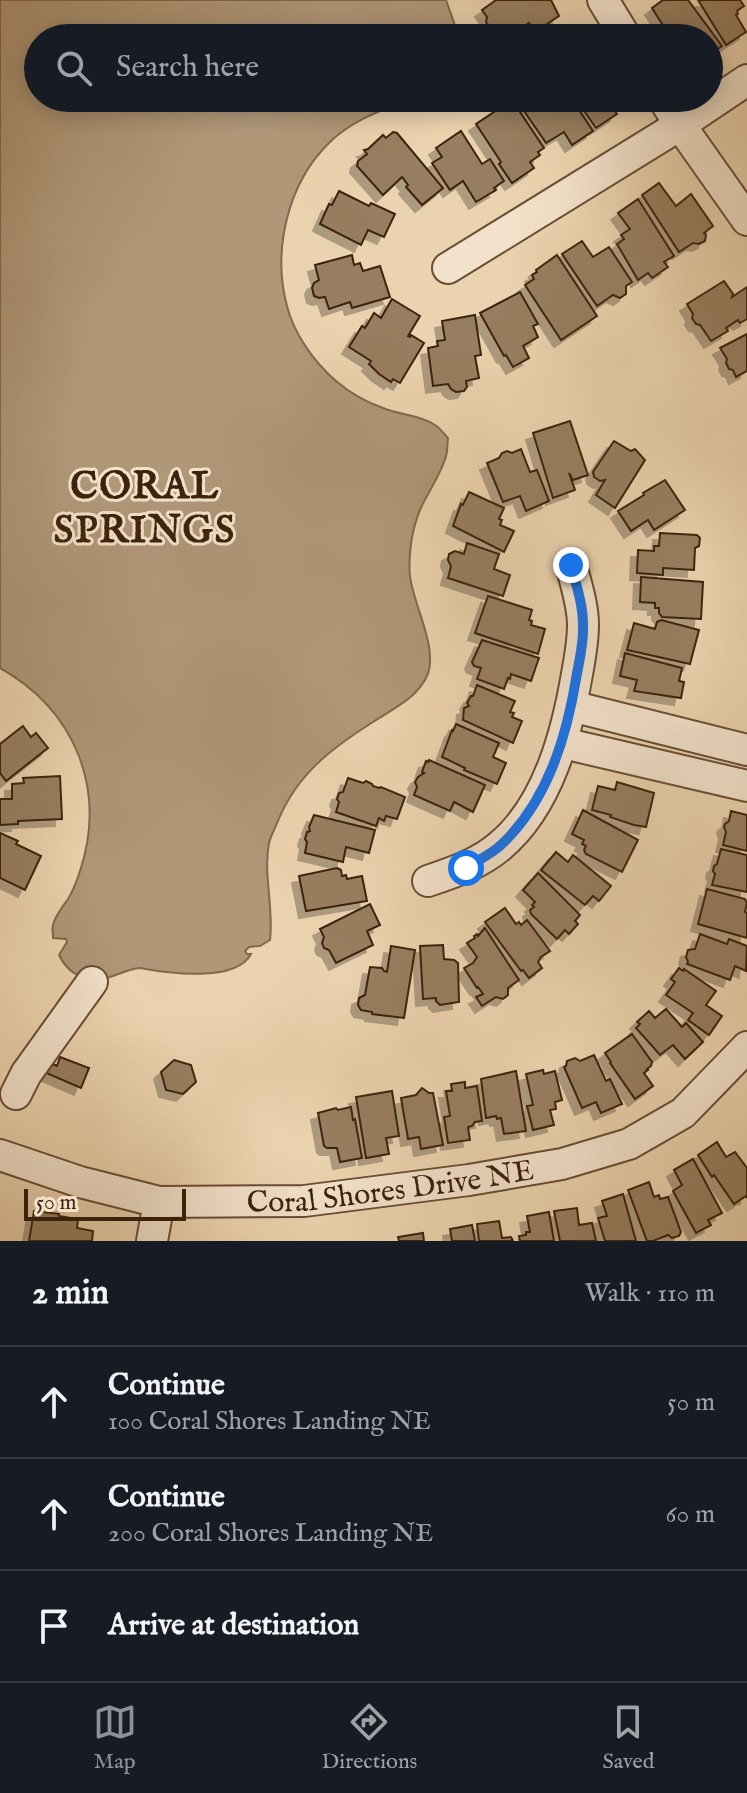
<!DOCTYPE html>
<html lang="en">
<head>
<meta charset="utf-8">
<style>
  :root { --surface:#171b24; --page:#242831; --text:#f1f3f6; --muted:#9ea1a6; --line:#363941; --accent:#8c9099 }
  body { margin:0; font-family:"IM FELL English",serif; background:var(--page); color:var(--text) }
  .scale { position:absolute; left:24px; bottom:20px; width:162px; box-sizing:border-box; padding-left:8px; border:4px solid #3d220c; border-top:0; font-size:22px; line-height:28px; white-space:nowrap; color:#3d220c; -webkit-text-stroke:6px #f3e2cb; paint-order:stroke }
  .stop { position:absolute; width:24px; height:24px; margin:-18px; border:6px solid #1a73e8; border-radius:50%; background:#fff }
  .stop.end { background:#1a73e8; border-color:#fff; box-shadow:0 2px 8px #0008 }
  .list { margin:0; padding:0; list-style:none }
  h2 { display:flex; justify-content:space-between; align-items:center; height:104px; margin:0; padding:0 32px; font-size:34px }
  h2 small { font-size:26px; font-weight:400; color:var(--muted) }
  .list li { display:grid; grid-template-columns:52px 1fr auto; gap:24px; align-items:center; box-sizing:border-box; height:112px; padding:0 32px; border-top:2px solid var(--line) }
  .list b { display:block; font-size:30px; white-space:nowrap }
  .list p { margin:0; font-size:26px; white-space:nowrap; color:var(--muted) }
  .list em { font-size:26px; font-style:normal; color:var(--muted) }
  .icon { flex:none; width:44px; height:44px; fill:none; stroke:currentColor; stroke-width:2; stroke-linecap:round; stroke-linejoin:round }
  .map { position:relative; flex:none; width:747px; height:1241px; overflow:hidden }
  .search { position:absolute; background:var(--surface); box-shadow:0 4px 20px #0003; left:24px; right:24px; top:24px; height:88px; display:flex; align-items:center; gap:20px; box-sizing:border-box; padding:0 28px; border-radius:44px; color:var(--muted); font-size:30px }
  .sheet { height:440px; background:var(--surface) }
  nav { display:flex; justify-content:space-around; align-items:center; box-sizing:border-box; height:112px; border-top:2px solid var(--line); background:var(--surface); font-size:22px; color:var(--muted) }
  nav a { display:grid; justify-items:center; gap:4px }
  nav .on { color:var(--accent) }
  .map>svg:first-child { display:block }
</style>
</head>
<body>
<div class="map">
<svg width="747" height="1241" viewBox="0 0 747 1241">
  <defs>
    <filter id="shadow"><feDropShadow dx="-7" dy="7" stdDeviation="0" flood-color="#0004"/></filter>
  </defs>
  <rect width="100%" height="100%" fill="#ecd3af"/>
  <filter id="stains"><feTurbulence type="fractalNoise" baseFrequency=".0025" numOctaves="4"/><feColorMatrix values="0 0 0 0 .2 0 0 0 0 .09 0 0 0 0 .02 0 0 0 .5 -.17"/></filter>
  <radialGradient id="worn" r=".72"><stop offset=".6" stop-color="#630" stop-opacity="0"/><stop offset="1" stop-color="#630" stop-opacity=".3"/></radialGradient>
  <path fill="#b09778" stroke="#82684d" stroke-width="2" d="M 0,0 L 446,0 L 457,31 L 457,38 L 38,38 L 38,98 L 414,98 C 384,109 352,120 329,143 C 288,183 272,250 287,306 C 294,334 314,362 336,381 C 350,393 366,402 383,408 C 399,415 421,415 435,425 C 440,428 444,434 448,438 C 447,443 448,450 446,456 C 442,472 427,494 420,510 C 412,529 408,555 410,576 C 413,604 439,649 427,676 C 416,699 394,708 373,722 C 332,748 297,774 278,821 C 275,828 271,836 269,843 C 263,875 274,908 270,940 L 260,946 L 249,947 L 245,951 L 247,954 L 251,954 C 236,983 166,973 140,968 C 126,969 115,977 102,979 C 83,982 67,972 59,955 L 67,942 L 66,939 L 53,938 C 53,934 52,929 53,925 C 55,916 63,906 68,899 C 73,891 77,880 80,871 C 107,789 75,710 0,668 Z"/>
  <g fill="#987e61" stroke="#3d220c" stroke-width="2" filter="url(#shadow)">
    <path d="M 496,0 L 551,0 L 559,16 L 535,32 L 529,23 L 507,38 L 503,38 L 495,27 L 490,27 L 486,22 L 487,17 L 482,10 Z"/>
    <path d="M 663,0 L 688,0 L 722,46 L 709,55 L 709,38 L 671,38 L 652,8 Z"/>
    <path d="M 698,0 L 740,0 L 744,6 L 737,11 L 738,14 L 736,15 L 746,32 L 726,45 Z"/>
    <path d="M 536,98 L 571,98 L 593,131 L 572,145 L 564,132 L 546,143 L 522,108 Z"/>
    <path d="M 575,98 L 613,98 L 616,104 L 612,107 L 617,114 L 596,128 Z"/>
    <path d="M 512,100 L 544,148 L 538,152 L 540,155 L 530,162 L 534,168 L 512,183 L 499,164 L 501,162 L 476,124 Z"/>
    <path d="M 461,131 L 482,164 L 490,159 L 504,181 L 494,188 L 496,190 L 476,202 L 463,181 L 450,190 L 432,163 L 442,157 L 436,148 Z"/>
    <path d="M 393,132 L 397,133 L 443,188 L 422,205 L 406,187 L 408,185 L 402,177 L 383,195 L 357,166 L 358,161 L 367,154 L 364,150 L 368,149 L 383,135 L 386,138 Z"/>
    <path d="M 659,183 L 676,206 L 691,194 L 713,226 L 704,233 L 706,235 L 705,241 L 699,244 L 693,243 L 679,252 L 642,195 Z"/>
    <path d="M 339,191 L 369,206 L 371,203 L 395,214 L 384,237 L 368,230 L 361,245 L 320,224 L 329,204 L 332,205 Z"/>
    <path d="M 638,199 L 674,256 L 664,262 L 668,267 L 652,278 L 648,273 L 638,280 L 617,244 L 624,239 L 621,235 L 630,229 L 618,213 Z"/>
    <path d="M 582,241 L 593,257 L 609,247 L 632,282 L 626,286 L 626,294 L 620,298 L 613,295 L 597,306 L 562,254 Z"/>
    <path d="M 352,255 L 354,265 L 360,263 L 363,271 L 380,266 L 390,297 L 352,308 L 350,302 L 329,309 L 325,297 L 319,298 L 314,296 L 312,288 L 314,283 L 319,280 L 315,265 Z"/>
    <path d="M 557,255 L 597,316 L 561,340 L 525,285 L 534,279 L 532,275 L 537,272 L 536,270 Z"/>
    <path d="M 724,281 L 733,294 L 732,297 L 747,287 L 747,319 L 740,323 L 738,320 L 726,328 L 728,331 L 711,341 L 700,325 L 696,324 L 692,318 L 693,314 L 687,304 Z"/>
    <path d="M 520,292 L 538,324 L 533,326 L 538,337 L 523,346 L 529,358 L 513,367 L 506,355 L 504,356 L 480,313 Z"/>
    <path d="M 392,299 L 420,316 L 408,336 L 410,337 L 411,335 L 424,343 L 400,383 L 393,379 L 391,382 L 379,374 L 369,364 L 371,361 L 349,347 L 362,326 L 365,328 L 374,313 L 381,318 Z"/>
    <path d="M 475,315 L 481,355 L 475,356 L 479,378 L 466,381 L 467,387 L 464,391 L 456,392 L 451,389 L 448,384 L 433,386 L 428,348 L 438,346 L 437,341 L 445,340 L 442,321 Z"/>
    <path d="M 747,334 L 747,371 L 736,377 L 733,370 L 729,369 L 726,363 L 727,359 L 720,348 Z"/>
    <path d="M 570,421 L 588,475 L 573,480 L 569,473 L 575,490 L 553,498 L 533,433 Z"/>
    <path d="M 614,441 L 631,451 L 635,449 L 645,460 L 615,508 L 596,495 L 605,480 L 600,481 L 594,477 L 593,472 Z"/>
    <path d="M 521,449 L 530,472 L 537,470 L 549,501 L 526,511 L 520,496 L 503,502 L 487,463 L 499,458 L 502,453 L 507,451 L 512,453 Z"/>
    <path d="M 665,480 L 685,510 L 654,530 L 648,520 L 631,531 L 618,511 L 644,495 L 643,493 Z"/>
    <path d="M 469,492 L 504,508 L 499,519 L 502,520 L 500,525 L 514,531 L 504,552 L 453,526 L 461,504 L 463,505 Z"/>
    <path d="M 660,533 L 697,535 L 700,538 L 699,546 L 695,548 L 694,570 L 663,568 L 663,575 L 637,573 L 638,550 L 654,551 L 654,546 L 659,546 Z"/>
    <path d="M 467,543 L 499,554 L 494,569 L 510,575 L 503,596 L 448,578 L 451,566 L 448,560 L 449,554 L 455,551 L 464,554 Z"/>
    <path d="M 641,577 L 703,582 L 701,619 L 662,617 L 659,613 L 659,608 L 655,608 L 655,603 L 640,602 Z"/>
    <path d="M 488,596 L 532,610 L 529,620 L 532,621 L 531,625 L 545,629 L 538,654 L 475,633 Z"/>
    <path d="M 661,620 L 699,630 L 690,664 L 627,650 L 634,623 L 655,629 L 657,622 Z"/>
    <path d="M 482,640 L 539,658 L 531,681 L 511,674 L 510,679 L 508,678 L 504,689 L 477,679 L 481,668 L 474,666 L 472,662 Z"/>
    <path d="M 625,653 L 682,668 L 679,681 L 684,682 L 681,698 L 634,691 L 637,680 L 620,676 Z"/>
    <path d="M 477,685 L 515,701 L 510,712 L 514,713 L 512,717 L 522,721 L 513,743 L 463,720 L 464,708 L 469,706 L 467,703 L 471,696 L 473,696 Z"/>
    <path d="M 456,724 L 499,743 L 493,757 L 506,763 L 497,784 L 464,770 L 465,768 L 442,757 L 452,730 L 453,731 Z"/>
    <path d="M 23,726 L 31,737 L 36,733 L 48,748 L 6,781 L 0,773 L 0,744 Z"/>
    <path d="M 429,760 L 485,785 L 473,812 L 454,802 L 450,811 L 414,795 L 417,787 L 415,782 L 418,777 L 424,773 L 422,772 L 426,761 L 428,762 Z"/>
    <path d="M 60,776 L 62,819 L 18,821 L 18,824 L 0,825 L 0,799 L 12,799 L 12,784 L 24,783 L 23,778 Z"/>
    <path d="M 348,778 L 363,783 L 366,781 L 372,784 L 373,786 L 379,788 L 381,787 L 405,797 L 397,819 L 386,816 L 384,821 L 379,818 L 376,826 L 336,812 L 339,802 L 337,799 L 339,793 L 343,792 Z"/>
    <path d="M 617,782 L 654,793 L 646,827 L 634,825 L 610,817 L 611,815 L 592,810 L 598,786 L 615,790 Z"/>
    <path d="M 583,810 L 638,840 L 622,872 L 586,854 L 584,850 L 586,846 L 582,844 L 584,840 L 572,834 Z"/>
    <path d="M 731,811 L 747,815 L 747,851 L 723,845 L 726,832 L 724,827 L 725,824 L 729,821 Z"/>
    <path d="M 314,815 L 375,830 L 369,853 L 346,847 L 343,862 L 305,853 L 307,842 L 305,839 L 307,832 L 310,831 L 309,827 Z"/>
    <path d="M 0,833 L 18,841 L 16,844 L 41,856 L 25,890 L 0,878 Z"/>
    <path d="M 721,849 L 747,855 L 747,892 L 712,885 L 715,874 L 713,871 L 714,866 L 717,864 Z"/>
    <path d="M 556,852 L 568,862 L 573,855 L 611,886 L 599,901 L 593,896 L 585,905 L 541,870 Z"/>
    <path d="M 337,868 L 341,870 L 342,876 L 346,875 L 347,879 L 362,876 L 367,901 L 306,911 L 299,876 Z"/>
    <path d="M 538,873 L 580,915 L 575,921 L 578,924 L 569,934 L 565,930 L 557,939 L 531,914 L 530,910 L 534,907 L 532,905 L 535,902 L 523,890 Z"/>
    <path d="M 707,889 L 745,899 L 747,903 L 745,912 L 747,913 L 747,938 L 698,924 Z"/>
    <path d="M 370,904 L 380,925 L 367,931 L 373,945 L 336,963 L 329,950 L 324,948 L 322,943 L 324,937 L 320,929 Z"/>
    <path d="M 505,908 L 516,924 L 519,922 L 521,925 L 527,920 L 550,951 L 541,957 L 538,962 L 542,968 L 529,978 L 523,970 L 521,971 L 485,922 Z"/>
    <path d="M 485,928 L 519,980 L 508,988 L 508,995 L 503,999 L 496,997 L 482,1006 L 476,997 L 483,994 L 478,987 L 477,988 L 464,968 L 473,963 L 477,957 L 467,943 L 475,938 L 474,936 L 477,934 L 478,936 Z"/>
    <path d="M 700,934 L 727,944 L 729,939 L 747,946 L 746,971 L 735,966 L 730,980 L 687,964 L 688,962 L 686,957 L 688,950 L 695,949 Z"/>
    <path d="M 443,945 L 444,959 L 454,960 L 458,963 L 459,1002 L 440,1005 L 436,1001 L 436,998 L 423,999 L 420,946 Z"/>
    <path d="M 391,946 L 415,950 L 404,1018 L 372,1014 L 372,1012 L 361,1010 L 358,1005 L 359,998 L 365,995 L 370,967 L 382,968 L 384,971 L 387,972 Z"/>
    <path d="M 679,968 L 683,971 L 684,969 L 716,991 L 706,1005 L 722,1016 L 709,1035 L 688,1020 L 693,1013 L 666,995 L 675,982 L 671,979 Z"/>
    <path d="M 666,1009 L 682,1027 L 686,1023 L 703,1042 L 685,1059 L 673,1045 L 660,1055 L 636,1028 L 640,1024 L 637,1022 L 649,1011 L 655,1018 Z"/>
    <path d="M 632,1034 L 652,1062 L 651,1066 L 647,1069 L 648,1070 L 644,1073 L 653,1086 L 635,1099 L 610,1063 L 611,1062 L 605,1053 Z"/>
    <path d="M 594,1055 L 606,1081 L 610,1079 L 622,1104 L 601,1113 L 596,1102 L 582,1108 L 564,1067 L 566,1066 L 567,1061 L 575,1058 L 580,1061 Z"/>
    <path d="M 60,1057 L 89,1068 L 81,1088 L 44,1072 L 48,1062 L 57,1066 Z"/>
    <path d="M 174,1060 L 191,1065 L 196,1082 L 183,1094 L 166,1090 L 161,1072 Z"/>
    <path d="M 543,1070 L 544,1074 L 555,1071 L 562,1100 L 555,1102 L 556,1109 L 550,1110 L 554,1125 L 533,1130 L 527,1106 L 533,1105 L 526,1074 Z"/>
    <path d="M 516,1071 L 526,1131 L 504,1134 L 501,1118 L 497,1119 L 496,1116 L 486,1118 L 481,1079 Z"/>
    <path d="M 465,1082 L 465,1088 L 477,1086 L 482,1121 L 475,1122 L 472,1126 L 468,1127 L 470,1140 L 448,1143 L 444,1117 L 450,1116 L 446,1091 L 452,1091 L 451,1084 Z"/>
    <path d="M 422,1088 L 429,1093 L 433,1093 L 443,1145 L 421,1149 L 419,1137 L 408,1139 L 401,1098 L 416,1095 Z"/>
    <path d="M 392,1091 L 399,1136 L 386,1138 L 389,1154 L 366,1158 L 356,1097 Z"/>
    <path d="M 351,1107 L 353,1120 L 355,1119 L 362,1158 L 340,1162 L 337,1148 L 327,1148 L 324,1146 L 318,1113 L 336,1108 L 338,1110 Z"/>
    <path d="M 717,1142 L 726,1157 L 735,1152 L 747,1168 L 747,1198 L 746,1196 L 734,1204 L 714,1175 L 712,1177 L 698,1155 Z"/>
    <path d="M 693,1159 L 722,1213 L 708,1220 L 711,1225 L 696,1233 L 673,1191 L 682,1185 L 674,1170 Z"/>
    <path d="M 649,1182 L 654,1197 L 659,1195 L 660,1199 L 668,1197 L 681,1232 L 679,1236 L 672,1238 L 668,1235 L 653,1241 L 647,1241 L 628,1190 Z"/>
    <path d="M 623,1194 L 636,1241 L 605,1241 L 598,1218 L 607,1216 L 602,1201 Z"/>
    <path d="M 577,1208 L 579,1225 L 592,1223 L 596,1241 L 560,1241 L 554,1211 Z"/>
    <path d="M 34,1211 L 59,1214 L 59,1216 L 78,1219 L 77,1228 L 93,1231 L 92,1241 L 29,1241 Z"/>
    <path d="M 549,1212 L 554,1241 L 520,1241 L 519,1236 L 526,1235 L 526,1232 L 530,1232 L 527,1216 Z"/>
    <path d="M 499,1221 L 502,1238 L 511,1237 L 513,1241 L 479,1241 L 477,1224 Z"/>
    <path d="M 472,1225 L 475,1241 L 452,1241 L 450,1229 Z"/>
    <path d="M 423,1233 L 424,1241 L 399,1241 L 398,1237 Z"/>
  </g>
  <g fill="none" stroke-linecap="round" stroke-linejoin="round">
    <g stroke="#694e35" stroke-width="34">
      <g id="minor">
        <path d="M 603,0 L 626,38"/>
        <path d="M 663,98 L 680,125 L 747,220"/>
        <path d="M 448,268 L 680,125 L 747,80"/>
        <path d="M 571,706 L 747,750"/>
        <path d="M 563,743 L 747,786"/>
        <path d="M 428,881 C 454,872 479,864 500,846 C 548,806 567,733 577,674 C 580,658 583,642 583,625 C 583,605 576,584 571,565"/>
        <path d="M 16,1094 L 26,1074 L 92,982"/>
        <path id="s1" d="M 0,1155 L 80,1182 L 159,1202 L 304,1201 L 469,1180 L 562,1164 L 629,1144 L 683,1113 L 747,1047"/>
        <path d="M 152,1241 L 159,1202"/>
      </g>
    </g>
    <use href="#minor" stroke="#f3e2cb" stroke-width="30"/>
  </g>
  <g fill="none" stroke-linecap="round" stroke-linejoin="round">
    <path stroke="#1a73e8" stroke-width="10" d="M 466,868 C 478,860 492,854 502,844 C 547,801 566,739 576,679 C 579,661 584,643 583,625 C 583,604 576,584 571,565"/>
  </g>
  <g text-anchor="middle" stroke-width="6" stroke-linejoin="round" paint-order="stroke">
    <g font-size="30" fill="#3d220c" stroke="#f3e2cb">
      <text dy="10" stroke="none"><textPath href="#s1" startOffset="398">Coral Shores Drive NE</textPath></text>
    </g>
    <g font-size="38" font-weight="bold" letter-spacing="2" fill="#3d220c" stroke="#f3e2cb">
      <text x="145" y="498">CORAL<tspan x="145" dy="44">SPRINGS</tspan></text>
    </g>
  </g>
  <rect width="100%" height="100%" filter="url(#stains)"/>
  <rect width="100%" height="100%" fill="url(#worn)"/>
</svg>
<div class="scale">50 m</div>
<div class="stop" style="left:466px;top:868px"></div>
<div class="stop end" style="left:571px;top:565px"></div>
<div class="search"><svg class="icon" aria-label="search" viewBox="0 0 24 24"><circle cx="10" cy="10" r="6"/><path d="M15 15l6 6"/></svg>Search here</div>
</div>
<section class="sheet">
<h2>2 min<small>Walk · 110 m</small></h2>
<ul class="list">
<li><svg class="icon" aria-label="ahead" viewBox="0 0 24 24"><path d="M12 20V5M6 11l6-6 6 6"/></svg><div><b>Continue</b><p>100 Coral Shores Landing NE</p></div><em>50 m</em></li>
<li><svg class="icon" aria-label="ahead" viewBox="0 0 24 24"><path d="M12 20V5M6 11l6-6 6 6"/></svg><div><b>Continue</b><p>200 Coral Shores Landing NE</p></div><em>60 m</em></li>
<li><svg class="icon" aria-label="arrive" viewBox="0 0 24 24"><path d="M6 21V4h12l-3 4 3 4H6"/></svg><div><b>Arrive at destination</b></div></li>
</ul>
</section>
<nav>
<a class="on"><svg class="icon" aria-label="map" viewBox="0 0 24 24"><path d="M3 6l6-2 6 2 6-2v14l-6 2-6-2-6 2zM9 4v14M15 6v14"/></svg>Map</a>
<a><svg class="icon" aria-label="directions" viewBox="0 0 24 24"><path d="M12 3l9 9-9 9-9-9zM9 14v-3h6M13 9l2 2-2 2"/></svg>Directions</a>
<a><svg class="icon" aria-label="saved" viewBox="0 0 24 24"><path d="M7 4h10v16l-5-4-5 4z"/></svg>Saved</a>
</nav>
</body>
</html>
